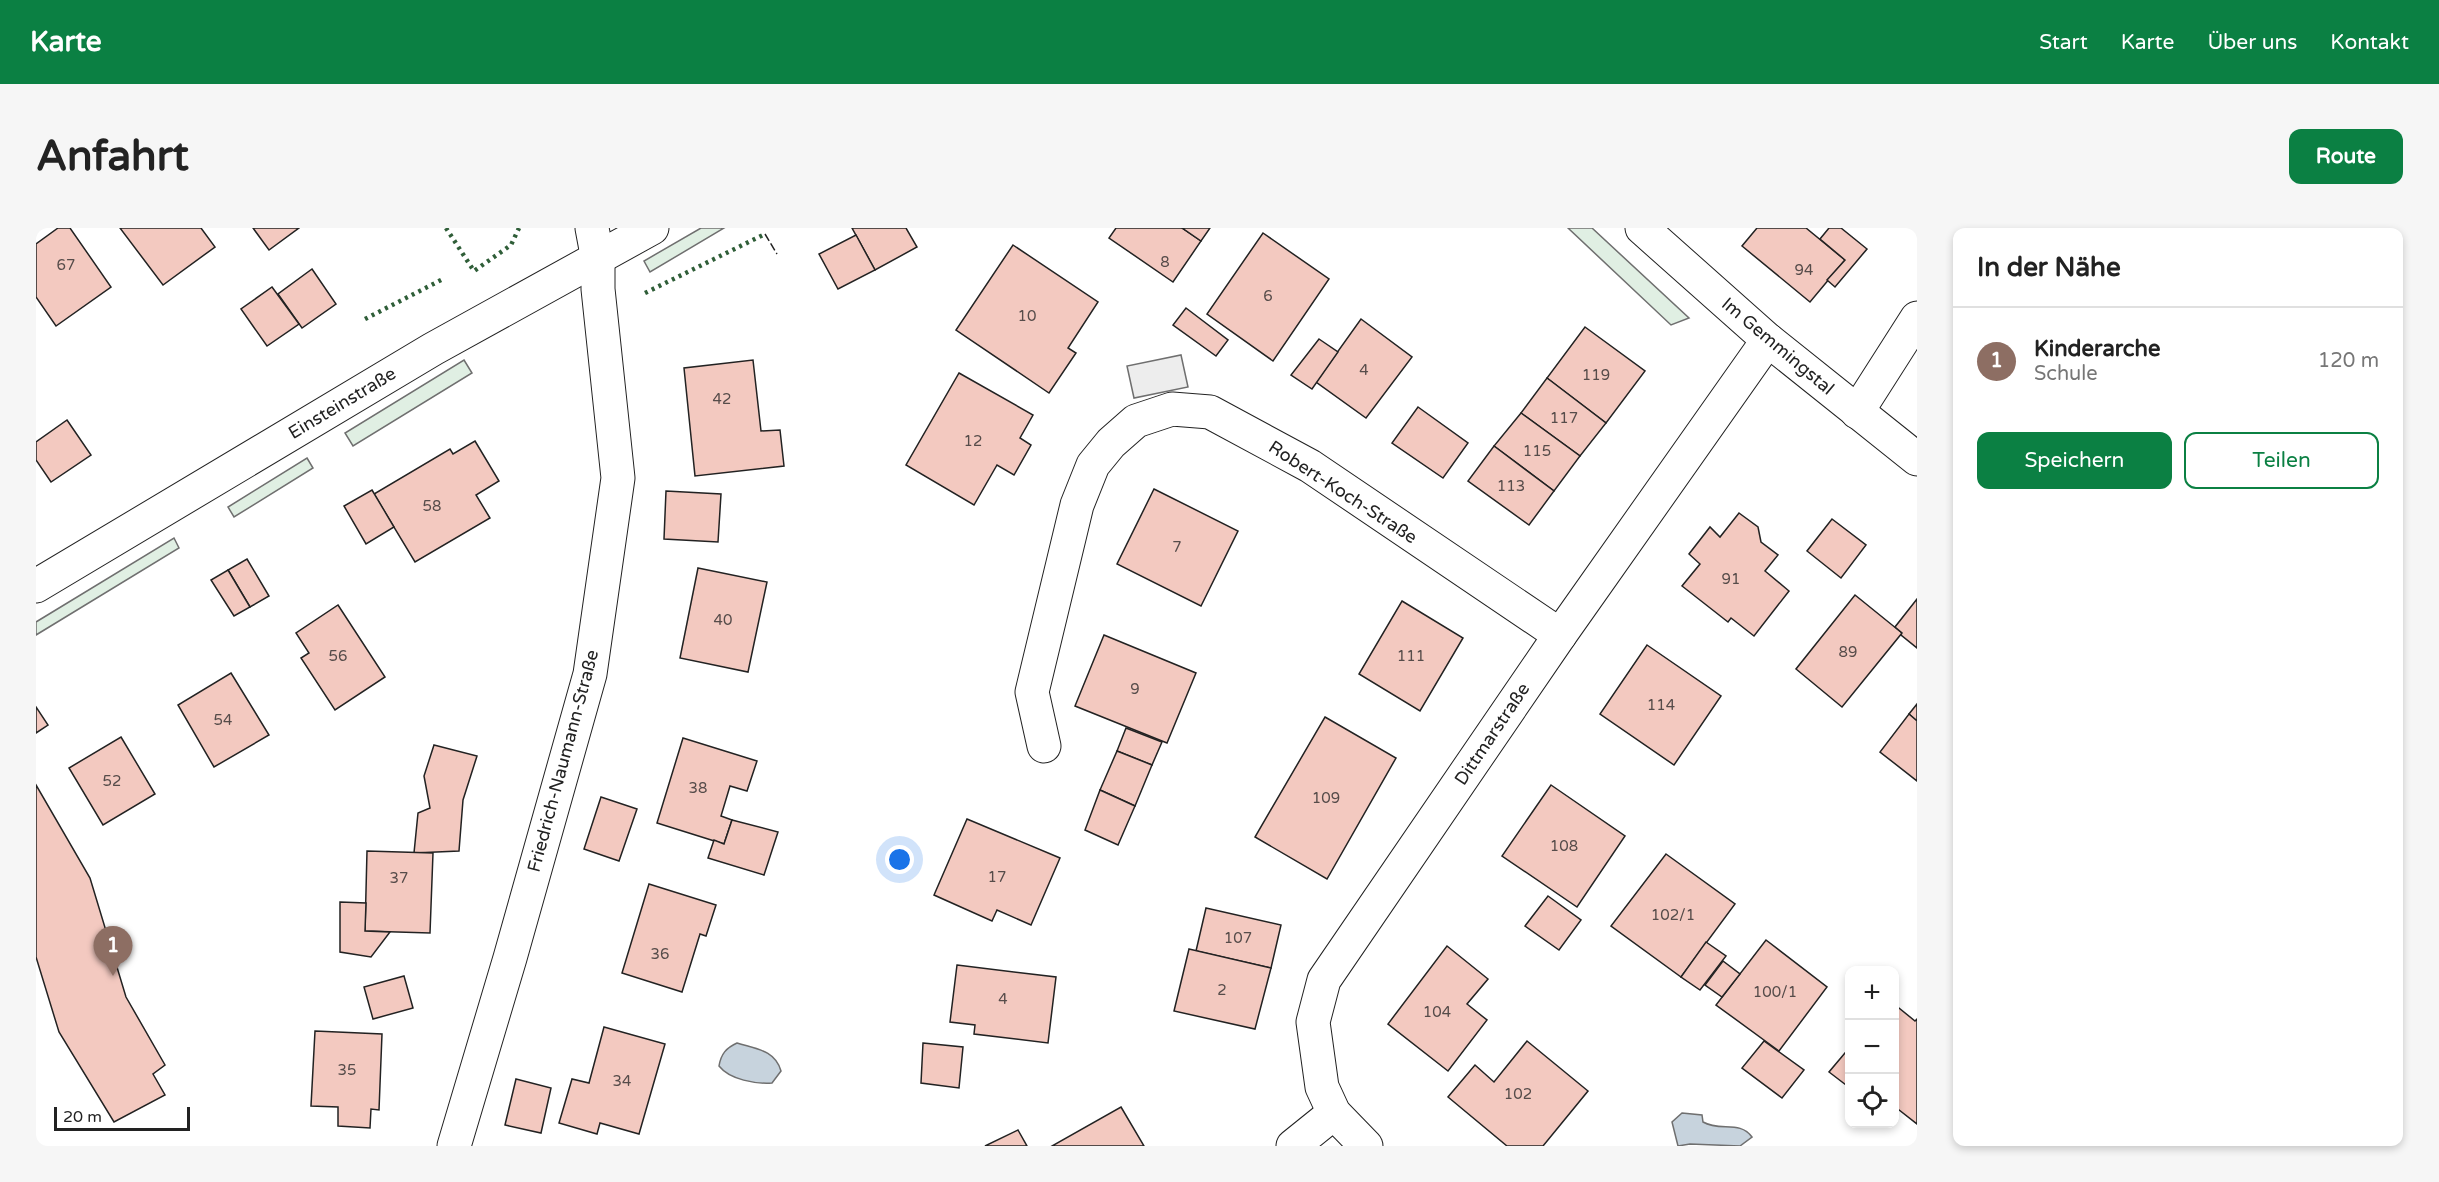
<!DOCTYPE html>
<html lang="de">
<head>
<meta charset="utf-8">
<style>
  :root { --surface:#fff; --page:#f6f6f6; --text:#222; --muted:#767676; --line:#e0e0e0; --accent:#0b8043 }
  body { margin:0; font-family:"Varela Round",sans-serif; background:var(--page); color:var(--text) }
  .controls { position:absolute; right:18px; bottom:18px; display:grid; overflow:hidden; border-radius:12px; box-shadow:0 3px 9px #0003 }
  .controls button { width:54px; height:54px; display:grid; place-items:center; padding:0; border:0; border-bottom:2px solid var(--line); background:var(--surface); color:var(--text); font:30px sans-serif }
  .scale { position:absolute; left:18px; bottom:15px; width:136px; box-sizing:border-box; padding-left:6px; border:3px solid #222; border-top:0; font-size:16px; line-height:21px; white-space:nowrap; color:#222; -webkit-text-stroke:4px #fff; paint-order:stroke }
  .you { position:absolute; left:864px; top:632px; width:21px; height:21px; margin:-15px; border:4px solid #fff; border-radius:50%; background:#1a73e8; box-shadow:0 0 0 9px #1a73e833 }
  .badge { display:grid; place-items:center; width:39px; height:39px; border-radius:50%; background:var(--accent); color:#fff; font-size:20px; font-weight:700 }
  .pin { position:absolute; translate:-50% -50px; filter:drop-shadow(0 2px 3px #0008) }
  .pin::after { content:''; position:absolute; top:32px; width:21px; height:18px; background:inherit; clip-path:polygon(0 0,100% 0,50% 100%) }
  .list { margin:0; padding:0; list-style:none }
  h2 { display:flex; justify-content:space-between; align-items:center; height:78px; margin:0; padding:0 24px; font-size:26px }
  h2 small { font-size:20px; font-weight:400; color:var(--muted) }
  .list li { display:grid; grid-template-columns:39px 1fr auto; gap:18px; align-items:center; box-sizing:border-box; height:108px; padding:0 24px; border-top:2px solid var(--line) }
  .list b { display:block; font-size:22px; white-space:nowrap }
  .list p { margin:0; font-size:20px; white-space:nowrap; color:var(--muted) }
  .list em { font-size:20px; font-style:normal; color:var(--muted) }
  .actions { display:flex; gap:12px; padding:18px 24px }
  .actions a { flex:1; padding:14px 0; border:2px solid var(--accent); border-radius:12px; text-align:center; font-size:21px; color:var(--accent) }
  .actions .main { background:var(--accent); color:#fff }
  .icon { flex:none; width:33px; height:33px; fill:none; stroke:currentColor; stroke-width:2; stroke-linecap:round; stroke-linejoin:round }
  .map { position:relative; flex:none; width:1881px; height:918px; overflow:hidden; border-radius:12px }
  header { display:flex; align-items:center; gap:36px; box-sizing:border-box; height:84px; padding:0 30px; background:var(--accent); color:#fff }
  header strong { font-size:28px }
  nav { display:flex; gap:33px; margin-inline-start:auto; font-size:21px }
  .intro { display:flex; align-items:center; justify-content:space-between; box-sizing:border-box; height:144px; padding:0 36px }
  h1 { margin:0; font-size:42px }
  .button { padding:15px 27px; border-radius:12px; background:var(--accent); color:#fff; font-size:21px; font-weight:700 }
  main { display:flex; gap:36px; padding:0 36px }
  aside { flex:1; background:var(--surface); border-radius:12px; box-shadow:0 3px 9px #0003 }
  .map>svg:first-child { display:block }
</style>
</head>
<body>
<header>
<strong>Karte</strong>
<nav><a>Start</a><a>Karte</a><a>Über uns</a><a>Kontakt</a></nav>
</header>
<div class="intro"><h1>Anfahrt</h1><a class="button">Route</a></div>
<main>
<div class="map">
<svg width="1881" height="918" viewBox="0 0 1881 918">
  <rect width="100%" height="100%" fill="#fff"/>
  <g fill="#e0efe3" stroke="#6f6f6f" stroke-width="1.5">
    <path d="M 665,0 L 688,0 L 614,44 L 608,33 Z"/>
    <path d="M 1532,0 L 1556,0 L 1653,90 L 1635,97 Z"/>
    <path d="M 428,132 L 436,145 L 317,218 L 309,205 Z"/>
    <path d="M 271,230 L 277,240 L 198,289 L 192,279 Z"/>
    <path d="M 138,310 L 143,320 L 0,407 L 0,394 Z"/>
  </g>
  <path fill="#ededed" stroke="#6f6f6f" stroke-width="1.5" d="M 1145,127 L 1152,159 L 1098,170 L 1091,138 Z"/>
  <g fill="#c7d3dd" stroke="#6f6f6f" stroke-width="1.5">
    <path d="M 701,815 C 720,821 739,822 745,843 L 736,855 C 720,856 694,852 683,838 C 685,826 690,820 701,815 Z"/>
    <path d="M 1646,885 L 1666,887 L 1667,894 C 1684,904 1704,892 1716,909 L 1704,918 L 1654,916 L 1642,918 L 1636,894 Z"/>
  </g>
  <g fill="#f3c9c0" stroke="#222" stroke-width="1.5">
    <path d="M 22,0 L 34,0 L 75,59 L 20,98 L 0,69 L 0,16 Z"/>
    <path d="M 84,0 L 165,0 L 179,19 L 127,57 Z"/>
    <path d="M 217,0 L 263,0 L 233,22 Z"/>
    <path d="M 816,0 L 870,0 L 881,19 L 839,42 Z"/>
    <path d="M 1080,0 L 1146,0 L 1165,13 L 1137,54 L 1073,10 Z"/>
    <path d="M 1146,0 L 1174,0 L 1165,13 Z"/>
    <path d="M 1721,0 L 1770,0 L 1809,32 L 1774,74 L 1706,18 Z"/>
    <path d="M 1793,0 L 1805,0 L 1831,21 L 1799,59 L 1791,52 L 1809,32 L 1784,11 Z"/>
    <path d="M 1227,5 L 1293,51 L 1237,133 L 1171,86 Z"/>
    <path d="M 820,7 L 839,42 L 802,61 L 783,26 Z"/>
    <path d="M 977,17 L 1062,74 L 1032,120 L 1040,125 L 1013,165 L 920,102 Z"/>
    <path d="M 276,41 L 300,76 L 266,100 L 242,66 Z"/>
    <path d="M 236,59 L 263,96 L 231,118 L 205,81 Z"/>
    <path d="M 1150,80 L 1192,112 L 1180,128 L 1137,97 Z"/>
    <path d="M 1325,91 L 1376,129 L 1330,190 L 1280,154 Z"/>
    <path d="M 1549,99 L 1609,143 L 1570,195 L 1511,150 Z"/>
    <path d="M 1283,111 L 1302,124 L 1276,161 L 1255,147 Z"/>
    <path d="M 717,132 L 725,203 L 744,202 L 748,238 L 659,248 L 648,140 Z"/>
    <path d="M 923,145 L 997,187 L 984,210 L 995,217 L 978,247 L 961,237 L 938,277 L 870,237 Z"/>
    <path d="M 1511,150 L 1570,195 L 1544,228 L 1485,185 Z"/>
    <path d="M 1382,179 L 1432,215 L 1407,250 L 1356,215 Z"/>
    <path d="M 1485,185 L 1544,228 L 1518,263 L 1458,218 Z"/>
    <path d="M 31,192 L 55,227 L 15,254 L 0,232 L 0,214 Z"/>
    <path d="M 439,213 L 463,253 L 440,267 L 454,290 L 379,334 L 338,266 L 414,221 L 417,226 Z"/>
    <path d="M 1458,218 L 1518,263 L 1493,297 L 1432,253 Z"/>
    <path d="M 1118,261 L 1202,303 L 1165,378 L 1081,336 Z"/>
    <path d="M 336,262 L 358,299 L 330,316 L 308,278 Z"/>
    <path d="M 630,263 L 685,266 L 682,314 L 628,311 Z"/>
    <path d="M 1703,285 L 1722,299 L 1725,314 L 1742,327 L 1729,343 L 1753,363 L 1718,408 L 1695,390 L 1692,394 L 1646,358 L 1664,336 L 1653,326 L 1674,299 L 1684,309 Z"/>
    <path d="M 1796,291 L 1830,317 L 1805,350 L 1771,323 Z"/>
    <path d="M 211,331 L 233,368 L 214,379 L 192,342 Z"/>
    <path d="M 662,340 L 731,354 L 712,444 L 644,430 Z"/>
    <path d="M 192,342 L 214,379 L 198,388 L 175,352 Z"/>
    <path d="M 1819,367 L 1866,405 L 1806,479 L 1760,441 Z"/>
    <path d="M 1881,371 L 1881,420 L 1865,407 L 1866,405 L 1859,399 Z"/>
    <path d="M 1366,373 L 1427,410 L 1384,483 L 1323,446 Z"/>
    <path d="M 302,377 L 349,449 L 299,482 L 265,430 L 273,425 L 260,405 Z"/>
    <path d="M 1068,407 L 1160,445 L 1131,515 L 1039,478 Z"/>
    <path d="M 1611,417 L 1685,468 L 1638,537 L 1564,486 Z"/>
    <path d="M 195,445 L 233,507 L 178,539 L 142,477 Z"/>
    <path d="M 1881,476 L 1881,493 L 1873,486 Z"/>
    <path d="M 0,479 L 12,497 L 0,505 Z"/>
    <path d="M 1873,486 L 1881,493 L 1881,553 L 1844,524 Z"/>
    <path d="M 1289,489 L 1360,530 L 1291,651 L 1219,609 Z"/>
    <path d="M 1090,500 L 1126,514 L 1116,537 L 1081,523 Z"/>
    <path d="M 85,509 L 119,566 L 67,597 L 33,540 Z"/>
    <path d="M 647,510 L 721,533 L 711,563 L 694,558 L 685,588 L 696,592 L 688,616 L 621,595 Z"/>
    <path d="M 398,517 L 441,528 L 427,572 L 423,623 L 378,625 L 382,585 L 394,580 L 388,548 Z"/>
    <path d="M 1081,523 L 1116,537 L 1099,578 L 1064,562 Z"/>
    <path d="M 0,557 L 54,650 L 90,769 L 129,837 L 117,846 L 129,867 L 78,894 L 23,804 L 0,729 Z"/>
    <path d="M 1515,557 L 1589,608 L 1541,679 L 1466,628 Z"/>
    <path d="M 1064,562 L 1099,578 L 1082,617 L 1049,602 Z"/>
    <path d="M 565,569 L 601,581 L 583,633 L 548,621 Z"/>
    <path d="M 931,591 L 1024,630 L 995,697 L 961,682 L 956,693 L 898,667 Z"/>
    <path d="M 696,592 L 742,604 L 728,647 L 672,630 L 678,612 L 688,616 Z"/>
    <path d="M 331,623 L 397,625 L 394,705 L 329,703 Z"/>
    <path d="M 1630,626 L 1699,676 L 1645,749 L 1575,698 Z"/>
    <path d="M 613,656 L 680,677 L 670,708 L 664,706 L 646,764 L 586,745 Z"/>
    <path d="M 1512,668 L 1545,692 L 1523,722 L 1489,698 Z"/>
    <path d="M 304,674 L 330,675 L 329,703 L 354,704 L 335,729 L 304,724 Z"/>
    <path d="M 1170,680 L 1245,697 L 1235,740 L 1160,723 Z"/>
    <path d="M 1730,712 L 1791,759 L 1743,823 L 1680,777 Z"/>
    <path d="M 1670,714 L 1690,728 L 1664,762 L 1645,749 Z"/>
    <path d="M 1411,718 L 1452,751 L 1431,776 L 1451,792 L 1412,843 L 1352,796 Z"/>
    <path d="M 1153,721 L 1235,740 L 1219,801 L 1138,783 Z"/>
    <path d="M 1687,733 L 1704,746 L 1686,769 L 1669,757 Z"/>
    <path d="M 921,737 L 1020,749 L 1012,815 L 938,806 L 939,797 L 914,794 Z"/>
    <path d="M 368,748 L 377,780 L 337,791 L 328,759 Z"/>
    <path d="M 1858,776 L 1879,793 L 1881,791 L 1881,896 L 1858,878 Z"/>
    <path d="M 568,799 L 629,816 L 603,906 L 564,895 L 561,906 L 523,895 L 536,851 L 553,855 Z"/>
    <path d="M 279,803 L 346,806 L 343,882 L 335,881 L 334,900 L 302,898 L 302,879 L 275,878 Z"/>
    <path d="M 1491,813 L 1552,863 L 1507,918 L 1471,918 L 1412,869 L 1439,837 L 1458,854 Z"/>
    <path d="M 1728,813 L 1768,842 L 1746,870 L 1706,840 Z"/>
    <path d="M 887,815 L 927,819 L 923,860 L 885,855 Z"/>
    <path d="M 1814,819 L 1814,860 L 1793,844 Z"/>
    <path d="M 480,851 L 515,860 L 505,905 L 469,897 Z"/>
    <path d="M 1085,879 L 1108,918 L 1016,918 Z"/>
    <path d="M 982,902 L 991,918 L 949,918 Z"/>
  </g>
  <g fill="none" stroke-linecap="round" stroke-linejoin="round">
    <g stroke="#222" stroke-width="35">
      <g id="minor">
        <path d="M 1821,184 L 1881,90"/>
        <path d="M 1008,518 L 996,464 L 1041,277 L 1057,237 L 1075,215 L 1100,193 L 1136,181 L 1174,184 L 1274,238 L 1524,407"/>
        <path d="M 418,918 L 474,730 L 554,446 L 582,250 L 562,61 L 562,32 L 556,0"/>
        <path d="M 1257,918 L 1298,885"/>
        <path d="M 1330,918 L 1298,885 L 1286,859 L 1277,794 L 1288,752 L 1524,407 L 1732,112"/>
      </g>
    </g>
    <g stroke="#222" stroke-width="35">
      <g id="tertiary">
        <path d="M 1606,0 L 1732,112 L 1881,231"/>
        <path d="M 0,358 L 397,121 L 616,0"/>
      </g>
    </g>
    <use href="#minor" stroke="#fff" stroke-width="33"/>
    <use href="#tertiary" stroke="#fff" stroke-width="33"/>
    <g stroke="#2f5e38" stroke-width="4.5" stroke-dasharray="3 4.5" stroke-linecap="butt">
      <path d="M 410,0 L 438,43 L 475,17 L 483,0"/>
      <path d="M 609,65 L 729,6"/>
      <path d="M 329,91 L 409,50"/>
    </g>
    <path stroke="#222" stroke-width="1.5" stroke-dasharray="8 3" stroke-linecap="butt" d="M 729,6 L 741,26"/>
  </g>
  <g text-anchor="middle" stroke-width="4.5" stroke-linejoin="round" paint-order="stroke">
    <g font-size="15" fill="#564c4a">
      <text x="1129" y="39">8</text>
      <text x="30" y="42">67</text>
      <text x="1768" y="47">94</text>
      <text x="1232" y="73">6</text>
      <text x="991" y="93">10</text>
      <text x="1328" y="147">4</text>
      <text x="1560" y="152">119</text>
      <text x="686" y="176">42</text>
      <text x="1528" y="195">117</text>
      <text x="937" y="218">12</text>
      <text x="1501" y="228">115</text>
      <text x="1475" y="263">113</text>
      <text x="396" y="283">58</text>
      <text x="1141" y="324">7</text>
      <text x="1695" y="356">91</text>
      <text x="687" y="397">40</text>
      <text x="1812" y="429">89</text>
      <text x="302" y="433">56</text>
      <text x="1375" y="433">111</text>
      <text x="1099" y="466">9</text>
      <text x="1625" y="482">114</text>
      <text x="187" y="497">54</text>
      <text x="76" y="558">52</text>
      <text x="662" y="565">38</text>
      <text x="1290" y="575">109</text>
      <text x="1528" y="623">108</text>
      <text x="961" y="654">17</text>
      <text x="363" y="655">37</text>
      <text x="1637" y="692">102/1</text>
      <text x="1202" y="715">107</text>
      <text x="624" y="731">36</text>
      <text x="1186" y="767">2</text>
      <text x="1739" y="769">100/1</text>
      <text x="967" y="776">4</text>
      <text x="1401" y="789">104</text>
      <text x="311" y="847">35</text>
      <text x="586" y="858">34</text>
      <text x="1482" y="871">102</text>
    </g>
    <g font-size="18" fill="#222" stroke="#fff">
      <text transform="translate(1742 118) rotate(40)" y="6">Im Gemmingstal</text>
      <text transform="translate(306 175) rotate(-31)" y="6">Einsteinstraße</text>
      <text transform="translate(1307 264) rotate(33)" y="6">Robert-Koch-Straße</text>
      <text transform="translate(1456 506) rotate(-56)" y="6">Dittmarstraße</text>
      <text transform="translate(527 533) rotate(-75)" y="6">Friedrich-Naumann-Straße</text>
    </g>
  </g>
</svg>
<div class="controls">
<button>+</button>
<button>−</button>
<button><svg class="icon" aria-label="locate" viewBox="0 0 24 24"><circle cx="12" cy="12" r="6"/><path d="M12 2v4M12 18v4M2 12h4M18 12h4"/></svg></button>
</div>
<div class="scale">20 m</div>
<div class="you"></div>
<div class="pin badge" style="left:77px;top:748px;background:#8d6e63">1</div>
</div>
<aside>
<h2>In der Nähe<small></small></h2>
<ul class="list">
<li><span class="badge" style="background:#8d6e63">1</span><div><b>Kinderarche</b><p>Schule</p></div><em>120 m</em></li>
</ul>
<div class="actions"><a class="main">Speichern</a><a>Teilen</a></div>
</aside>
</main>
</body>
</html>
